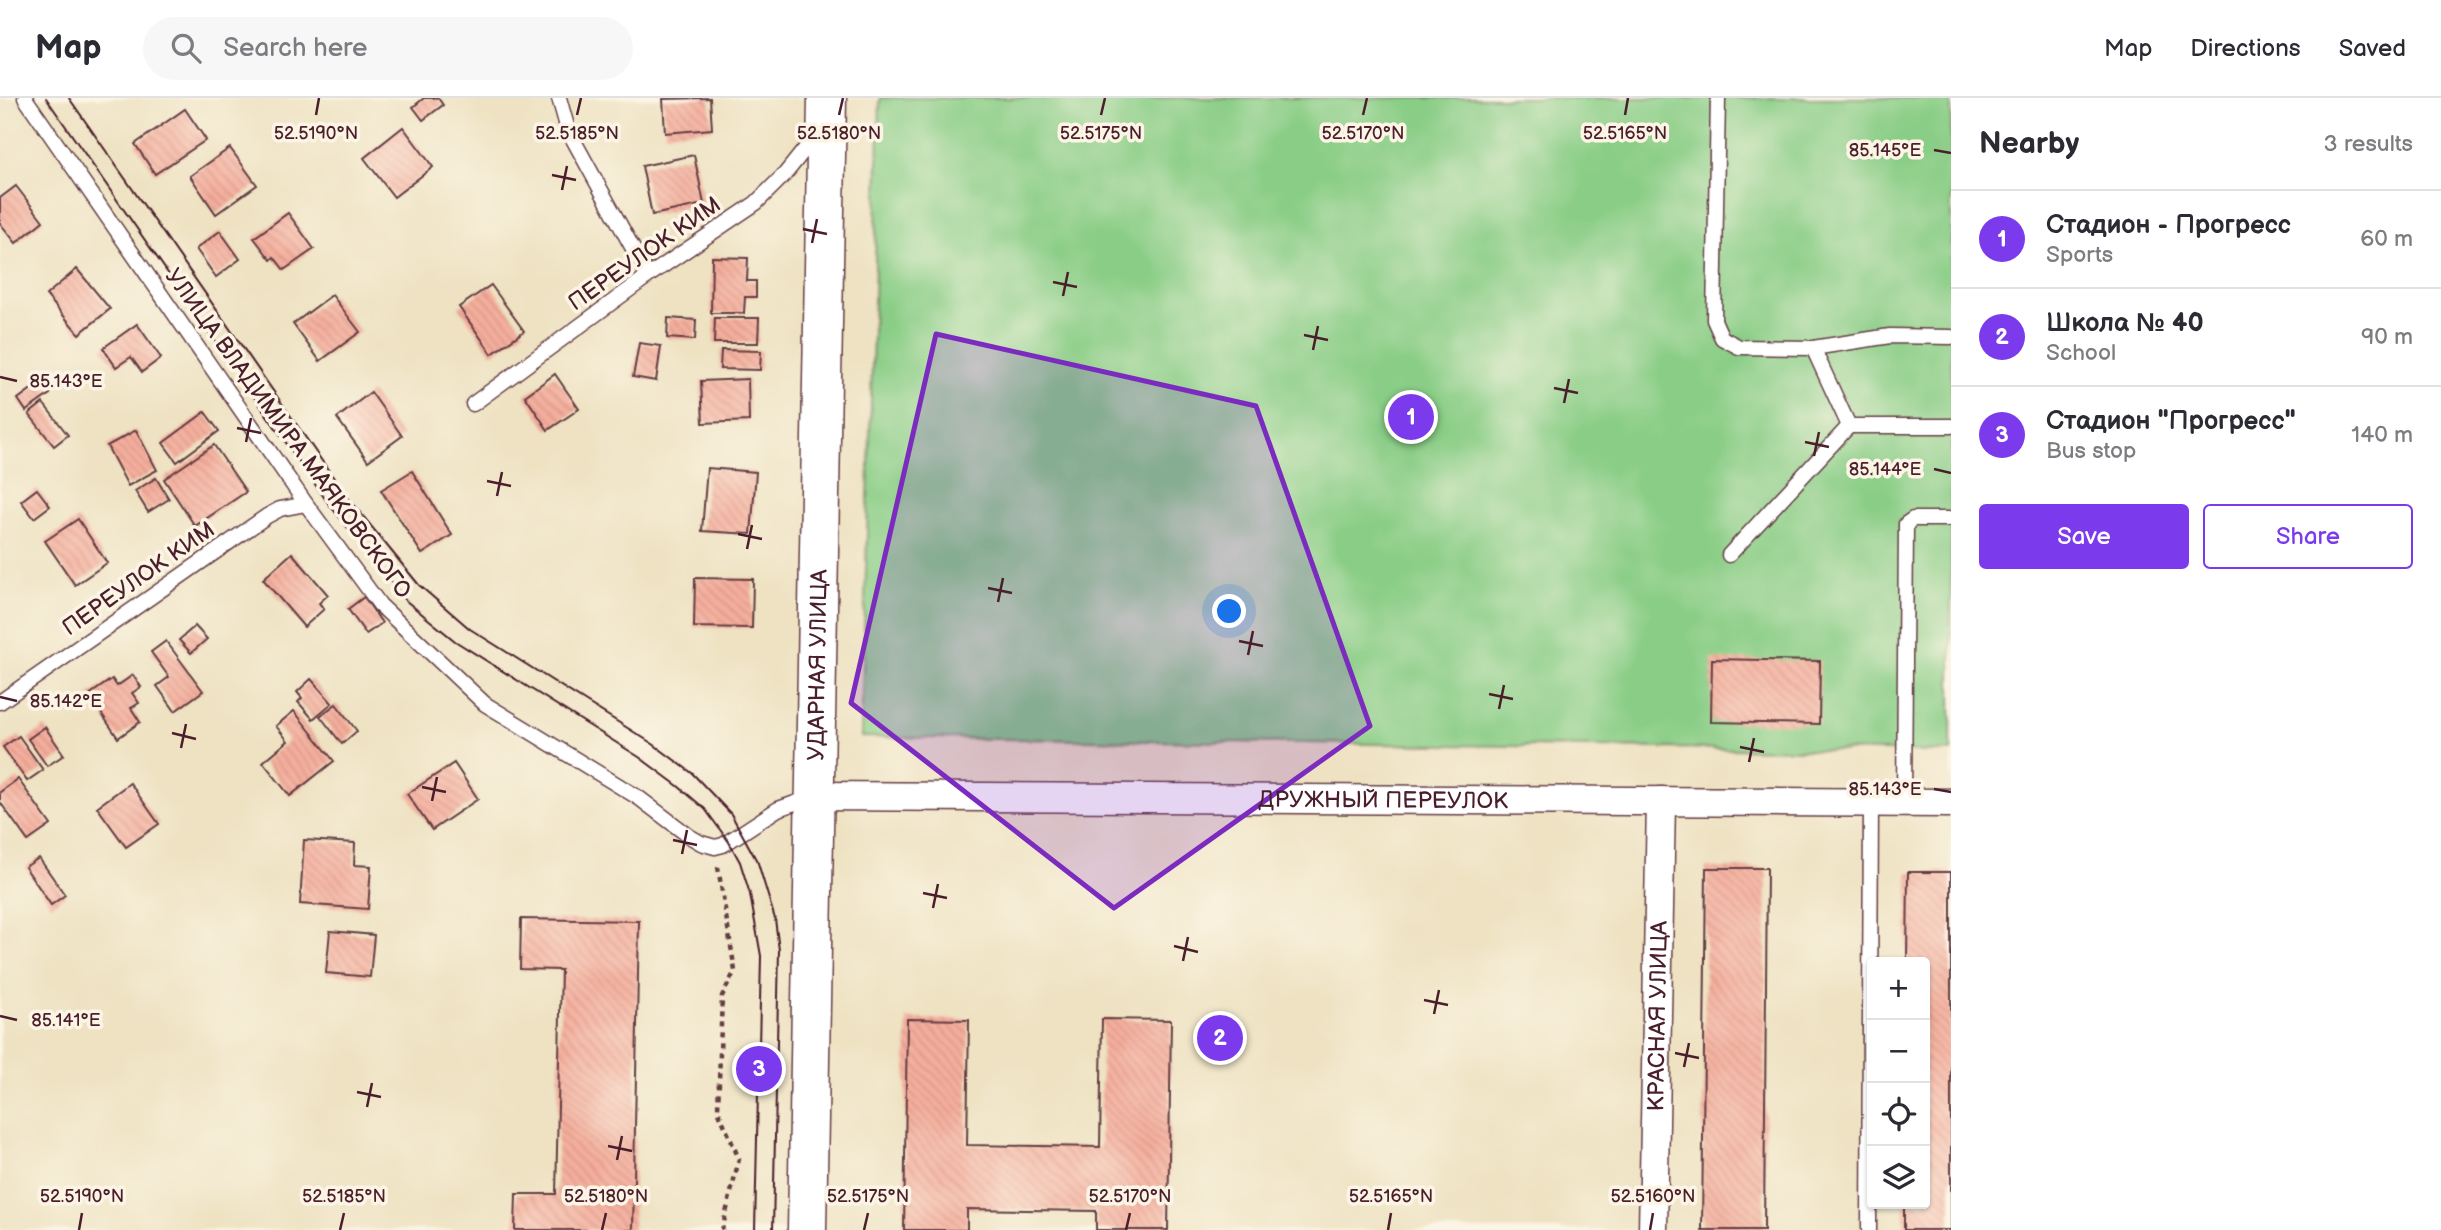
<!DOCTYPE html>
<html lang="en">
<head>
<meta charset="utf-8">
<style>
  :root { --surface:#fff; --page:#f7f7f7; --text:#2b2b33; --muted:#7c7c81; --line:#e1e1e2; --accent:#7c3aed }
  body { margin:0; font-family:"Balsamiq Sans",sans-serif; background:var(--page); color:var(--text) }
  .controls { position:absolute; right:21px; bottom:21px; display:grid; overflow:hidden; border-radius:7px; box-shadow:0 2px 5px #0004 }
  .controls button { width:63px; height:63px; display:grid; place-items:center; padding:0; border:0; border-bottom:2px solid var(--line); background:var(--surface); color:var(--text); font:35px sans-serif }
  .you { position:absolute; left:1230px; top:514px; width:24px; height:24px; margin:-18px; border:5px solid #fff; border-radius:50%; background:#1a73e8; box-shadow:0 0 0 10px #1a73e833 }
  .badge { display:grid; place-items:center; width:46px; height:46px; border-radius:50%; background:var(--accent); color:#fff; font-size:23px; font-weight:700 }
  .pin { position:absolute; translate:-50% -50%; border:4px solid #fff; box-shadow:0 2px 7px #0006 }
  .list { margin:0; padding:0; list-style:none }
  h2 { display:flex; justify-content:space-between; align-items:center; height:91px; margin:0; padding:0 28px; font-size:30px }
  h2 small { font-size:23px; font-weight:400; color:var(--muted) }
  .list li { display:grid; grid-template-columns:46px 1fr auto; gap:21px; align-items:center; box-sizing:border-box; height:98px; padding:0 28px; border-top:2px solid var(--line) }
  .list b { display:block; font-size:26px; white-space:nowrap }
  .list p { margin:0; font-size:23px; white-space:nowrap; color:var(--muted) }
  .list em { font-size:23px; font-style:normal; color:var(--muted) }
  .actions { display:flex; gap:14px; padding:21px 28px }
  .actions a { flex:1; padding:16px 0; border:2px solid var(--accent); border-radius:7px; text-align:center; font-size:24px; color:var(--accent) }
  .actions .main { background:var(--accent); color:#fff }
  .icon { flex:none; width:38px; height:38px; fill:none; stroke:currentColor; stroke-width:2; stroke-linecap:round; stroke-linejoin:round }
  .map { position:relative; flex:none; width:1951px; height:1132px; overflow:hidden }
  header { display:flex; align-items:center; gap:42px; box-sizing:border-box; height:98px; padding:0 35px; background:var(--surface); border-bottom:2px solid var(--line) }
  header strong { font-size:33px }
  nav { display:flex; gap:38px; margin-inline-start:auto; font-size:24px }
  .search { width:490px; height:63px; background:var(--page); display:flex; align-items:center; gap:18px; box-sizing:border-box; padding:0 24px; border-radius:38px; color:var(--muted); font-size:26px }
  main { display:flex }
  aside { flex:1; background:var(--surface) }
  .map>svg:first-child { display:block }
</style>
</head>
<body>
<header>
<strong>Map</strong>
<div class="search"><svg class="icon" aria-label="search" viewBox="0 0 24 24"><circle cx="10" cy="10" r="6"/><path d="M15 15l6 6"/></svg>Search here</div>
<nav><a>Map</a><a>Directions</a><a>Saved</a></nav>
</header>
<main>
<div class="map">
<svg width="1951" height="1132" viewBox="0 0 1951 1132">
  <defs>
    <pattern id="building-back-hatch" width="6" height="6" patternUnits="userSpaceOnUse" patternTransform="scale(1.75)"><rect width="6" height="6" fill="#f5ae9c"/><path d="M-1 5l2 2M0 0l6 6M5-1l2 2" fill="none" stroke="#d49587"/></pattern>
  </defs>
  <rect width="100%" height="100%" fill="#fcf5e5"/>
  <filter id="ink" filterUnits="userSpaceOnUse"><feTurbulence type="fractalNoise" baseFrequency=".0143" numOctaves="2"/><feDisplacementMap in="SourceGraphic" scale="14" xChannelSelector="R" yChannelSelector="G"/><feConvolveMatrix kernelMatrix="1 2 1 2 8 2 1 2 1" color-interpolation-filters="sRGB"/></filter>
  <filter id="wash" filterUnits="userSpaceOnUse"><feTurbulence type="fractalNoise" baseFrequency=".00686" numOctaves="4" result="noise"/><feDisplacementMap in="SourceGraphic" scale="28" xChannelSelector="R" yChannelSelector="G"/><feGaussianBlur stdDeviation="1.57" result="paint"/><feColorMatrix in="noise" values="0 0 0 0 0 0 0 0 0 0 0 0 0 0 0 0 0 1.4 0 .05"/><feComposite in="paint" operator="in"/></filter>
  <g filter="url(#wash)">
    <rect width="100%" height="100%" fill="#eee2c2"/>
    <path fill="#89cd86" stroke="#6a7658" stroke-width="2" d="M 880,0 L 1951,0 L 1951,654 L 861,639 Z"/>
    <g id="blocks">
      <g fill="url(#building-back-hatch)">
        <path d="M 424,0 L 438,0 L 443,7 L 423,22 L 413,9 Z"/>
        <path d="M 710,0 L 712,31 L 665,35 L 663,1 Z"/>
        <path d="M 185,11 L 206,42 L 155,76 L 135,46 Z"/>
        <path d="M 403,29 L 433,69 L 394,99 L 364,60 Z"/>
        <path d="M 230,50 L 257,87 L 216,116 L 190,78 Z"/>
        <path d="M 694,57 L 704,106 L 652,117 L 642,68 Z"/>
        <path d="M 16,88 L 43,123 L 16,145 L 0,125 L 0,100 Z"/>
        <path d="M 288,115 L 314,151 L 284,172 L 274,159 L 271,162 L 254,140 Z"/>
        <path d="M 220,133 L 240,161 L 216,179 L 196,151 Z"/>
        <path d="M 712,159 L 748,160 L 747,183 L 756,183 L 756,199 L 745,199 L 744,215 L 711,215 Z"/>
        <path d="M 77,171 L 110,211 L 79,236 L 46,197 Z"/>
        <path d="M 491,187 L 524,233 L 492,256 L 459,209 Z"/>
        <path d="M 332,197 L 360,234 L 320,263 L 293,226 Z"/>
        <path d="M 668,220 L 696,222 L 695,242 L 667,240 Z"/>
        <path d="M 715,220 L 759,220 L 758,245 L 714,245 Z"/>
        <path d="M 137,226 L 161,260 L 142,274 L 131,259 L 116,269 L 103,250 Z"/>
        <path d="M 639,245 L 661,248 L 656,283 L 633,279 Z"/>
        <path d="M 721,252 L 761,253 L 760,272 L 720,271 Z"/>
        <path d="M 555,276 L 579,311 L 548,332 L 525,298 Z"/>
        <path d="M 748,281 L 749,323 L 703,325 L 701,283 Z"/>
        <path d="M 41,284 L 50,296 L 26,313 L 18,301 Z"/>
        <path d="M 371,294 L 402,338 L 368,363 L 337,320 Z"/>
        <path d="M 43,305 L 68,337 L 54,348 L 29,316 Z"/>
        <path d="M 205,314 L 219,333 L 177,364 L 163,345 Z"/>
        <path d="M 136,332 L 157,372 L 128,388 L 107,348 Z"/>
        <path d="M 214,347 L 246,394 L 195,428 L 164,381 Z"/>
        <path d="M 707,370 L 756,374 L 751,436 L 702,433 Z"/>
        <path d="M 412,373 L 452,437 L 422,456 L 381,392 Z"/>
        <path d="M 156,380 L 169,401 L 148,414 L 135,393 Z"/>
        <path d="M 37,391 L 50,408 L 34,420 L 21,403 Z"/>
        <path d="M 78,421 L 107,465 L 75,487 L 45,443 Z"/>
        <path d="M 292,455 L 328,497 L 319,505 L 324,511 L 304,529 L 263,481 Z"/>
        <path d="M 695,480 L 753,481 L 752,530 L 694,529 Z"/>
        <path d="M 364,499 L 382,525 L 366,536 L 348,511 Z"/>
        <path d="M 195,528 L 207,541 L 191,555 L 179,542 Z"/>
        <path d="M 166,543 L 203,593 L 175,613 L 157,588 L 169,579 L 151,554 Z"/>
        <path d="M 1712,561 L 1820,563 L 1819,626 L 1711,624 Z"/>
        <path d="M 133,577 L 141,589 L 132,595 L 139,605 L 131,610 L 140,624 L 118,640 L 89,597 L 112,581 L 117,588 Z"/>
        <path d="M 311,581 L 332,605 L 313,621 L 298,604 L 302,600 L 297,594 Z"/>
        <path d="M 336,606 L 357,633 L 342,646 L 320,618 Z"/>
        <path d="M 294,613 L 334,663 L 290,698 L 263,664 L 288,643 L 276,628 Z"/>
        <path d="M 45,629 L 64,657 L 47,668 L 28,641 Z"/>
        <path d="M 19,638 L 43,672 L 27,683 L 3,649 Z"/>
        <path d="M 454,665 L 478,701 L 432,732 L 407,696 Z"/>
        <path d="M 18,681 L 51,727 L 28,743 L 0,704 L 0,694 Z"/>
        <path d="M 130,685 L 159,726 L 126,749 L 97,709 Z"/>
        <path d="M 304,742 L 355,745 L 354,767 L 371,768 L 368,811 L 300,806 Z"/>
        <path d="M 39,760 L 65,797 L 51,807 L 25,769 Z"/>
        <path d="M 1706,770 L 1767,770 L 1764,1132 L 1702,1132 Z"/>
        <path d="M 1908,774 L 1951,774 L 1951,1132 L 1904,1132 L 1904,1106 L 1925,1106 L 1925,864 L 1907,864 Z"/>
        <path d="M 521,821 L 639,823 L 633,1132 L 515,1132 L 516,1096 L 556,1096 L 561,872 L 520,871 Z"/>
        <path d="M 330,833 L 374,837 L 370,879 L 326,875 Z"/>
        <path d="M 907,921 L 969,922 L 967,1047 L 1100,1049 L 1102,921 L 1171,922 L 1168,1132 L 1096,1132 L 1096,1113 L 967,1111 L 967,1132 L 904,1132 Z"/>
      </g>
    </g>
  </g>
  <g filter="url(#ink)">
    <use href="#blocks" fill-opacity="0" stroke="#633c42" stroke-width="2"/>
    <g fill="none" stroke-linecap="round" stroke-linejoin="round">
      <g stroke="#633c42" stroke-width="17">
        <g id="lane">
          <path d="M 25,0 L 306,406 L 380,507 L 485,606 L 639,700 L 689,738 L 701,745 L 715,749 L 723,747 L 778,711 L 812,699"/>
          <path d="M 559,0 L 568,32 L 648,178"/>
          <path d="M 1718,0 L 1714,222 L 1722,240 L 1739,249 L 1813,250 L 1849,328 L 1951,328"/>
          <path d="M 1813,250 L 1890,238 L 1951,239"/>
          <path d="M 473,306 L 648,178 L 756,105 L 785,76 L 817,36"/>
          <path d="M 1729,457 L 1849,328"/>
          <path d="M 0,604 L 267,418 L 280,411 L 306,406"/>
          <path d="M 1904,705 L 1906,426 L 1913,421 L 1951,421"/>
          <path d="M 1869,1132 L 1871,704"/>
        </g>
      </g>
      <g stroke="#633c42" stroke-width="31">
        <g id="street">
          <path id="s1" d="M 814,698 L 1951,705"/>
          <path id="s2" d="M 1653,1132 L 1661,703"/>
        </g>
      </g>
      <g stroke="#633c42" stroke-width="41">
        <g id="secondary">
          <path id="s3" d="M 807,1132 L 827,0"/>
        </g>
      </g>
      <path stroke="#633c42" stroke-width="4.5" stroke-dasharray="5 5" stroke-linecap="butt" d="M 718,769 L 735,873 L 722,898 L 718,1012 L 739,1061 L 722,1132"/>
      <use href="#lane" stroke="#fff" stroke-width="14"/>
      <use href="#street" stroke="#fff" stroke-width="28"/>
      <use href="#secondary" stroke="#fff" stroke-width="38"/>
      <g stroke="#4a1f2b" stroke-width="2">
        <path d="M 46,0 L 328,405 L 405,502 L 455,543 L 639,659 L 678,688 L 705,711 L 729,744 L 740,764 L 750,796 L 761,858 L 755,1132"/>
        <path d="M 69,0 L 345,396 L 419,487 L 470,531 L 653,646 L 692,675 L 731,716 L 758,765 L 775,821 L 779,852 L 773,1132"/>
      </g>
    </g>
  </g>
  <path fill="#7b2cbf" fill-opacity="0.2" stroke="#7b2cbf" stroke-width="5" stroke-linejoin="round" d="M 936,236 L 1256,308 L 1370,628 L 1114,810 L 851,605 Z"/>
  <path fill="none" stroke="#4a1f2b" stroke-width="2.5" d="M 316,17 L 319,0M 577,17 L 581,0M 839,17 L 843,0M 1101,17 L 1105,0M 1363,17 L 1367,0M 1625,17 L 1628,0M 1934,52 L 1951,55M 552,77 L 576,82M 562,92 L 567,68M 803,131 L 827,136M 812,145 L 817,121M 1053,184 L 1077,189M 1063,198 L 1068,174M 1304,237 L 1328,242M 1313,252 L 1318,228M 0,279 L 17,283M 1554,290 L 1578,295M 1564,305 L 1569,281M 237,330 L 261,335M 246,344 L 251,320M 1805,344 L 1829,349M 1814,358 L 1819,334M 1934,371 L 1951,375M 487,383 L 511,388M 497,398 L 502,374M 738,436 L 762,441M 747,451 L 752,427M 988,490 L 1012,495M 998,504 L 1003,480M 1239,543 L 1263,548M 1248,557 L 1253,533M 1489,596 L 1513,601M 0,599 L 17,603M 1499,611 L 1504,587M 172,635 L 196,641M 1740,649 L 1764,654M 181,650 L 186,626M 1749,664 L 1754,640M 422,689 L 446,694M 1934,691 L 1951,694M 432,703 L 437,679M 673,742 L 697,747M 682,756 L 687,732M 923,795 L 947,800M 933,810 L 938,786M 1174,848 L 1198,854M 1183,863 L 1188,839M 1424,902 L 1448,907M 1434,916 L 1439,892M 0,918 L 17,922M 1675,955 L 1699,960M 1684,969 L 1689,945M 357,994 L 381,999M 367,1009 L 372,985M 608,1048 L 632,1053M 617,1062 L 622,1038M 79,1132 L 82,1115M 340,1132 L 344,1115M 602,1132 L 606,1115M 864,1132 L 868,1115M 1126,1132 L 1130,1115M 1388,1132 L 1391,1115M 1650,1132 L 1653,1115"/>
  <g text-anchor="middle" stroke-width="7" stroke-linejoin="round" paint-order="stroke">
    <g font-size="23" fill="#4a1f2b" stroke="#fcf5e5">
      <text transform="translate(644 155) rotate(-35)" y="8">ПЕРЕУЛОК КИМ</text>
      <text transform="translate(289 335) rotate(54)" y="8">УЛИЦА ВЛАДИМИРА МАЯКОВСКОГО</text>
      <text transform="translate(138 480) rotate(-35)" y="8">ПЕРЕУЛОК КИМ</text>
      <text dy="8" stroke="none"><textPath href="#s3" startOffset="565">УДАРНАЯ УЛИЦА</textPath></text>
      <text dy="8" stroke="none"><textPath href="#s1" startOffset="569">ДРУЖНЫЙ ПЕРЕУЛОК</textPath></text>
      <text dy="8" stroke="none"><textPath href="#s2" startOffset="214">КРАСНАЯ УЛИЦА</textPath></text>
    </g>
  </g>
  <g font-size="18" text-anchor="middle" fill="#4a1f2b" stroke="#fcf5e5" stroke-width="7" stroke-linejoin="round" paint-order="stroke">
    <text x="316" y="41">52.5190°N</text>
    <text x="577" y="41">52.5185°N</text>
    <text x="839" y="41">52.5180°N</text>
    <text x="1101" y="41">52.5175°N</text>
    <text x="1363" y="41">52.5170°N</text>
    <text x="1625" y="41">52.5165°N</text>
    <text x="1885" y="58">85.145°E</text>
    <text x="66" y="289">85.143°E</text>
    <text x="1885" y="377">85.144°E</text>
    <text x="66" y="609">85.142°E</text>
    <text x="1885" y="697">85.143°E</text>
    <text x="66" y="928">85.141°E</text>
    <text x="82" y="1104">52.5190°N</text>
    <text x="344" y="1104">52.5185°N</text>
    <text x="606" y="1104">52.5180°N</text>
    <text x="868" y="1104">52.5175°N</text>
    <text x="1130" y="1104">52.5170°N</text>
    <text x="1391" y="1104">52.5165°N</text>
    <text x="1653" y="1104">52.5160°N</text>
  </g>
</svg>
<div class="controls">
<button>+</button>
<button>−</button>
<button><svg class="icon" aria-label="locate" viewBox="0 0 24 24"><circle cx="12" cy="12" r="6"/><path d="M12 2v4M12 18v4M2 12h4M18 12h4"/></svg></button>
<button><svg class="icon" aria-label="layers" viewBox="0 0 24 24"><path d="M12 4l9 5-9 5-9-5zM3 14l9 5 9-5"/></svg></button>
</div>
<div class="you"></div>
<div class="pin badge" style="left:1411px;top:319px">1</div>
<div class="pin badge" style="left:1220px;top:940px">2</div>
<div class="pin badge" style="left:759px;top:971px">3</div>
</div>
<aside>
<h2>Nearby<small>3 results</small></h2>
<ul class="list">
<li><span class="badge">1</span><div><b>Стадион - Прогресс</b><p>Sports</p></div><em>60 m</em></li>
<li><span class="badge">2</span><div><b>Школа № 40</b><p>School</p></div><em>90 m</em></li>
<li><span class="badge">3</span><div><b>Стадион &quot;Прогресс&quot;</b><p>Bus stop</p></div><em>140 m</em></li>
</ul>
<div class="actions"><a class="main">Save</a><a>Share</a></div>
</aside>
</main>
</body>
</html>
